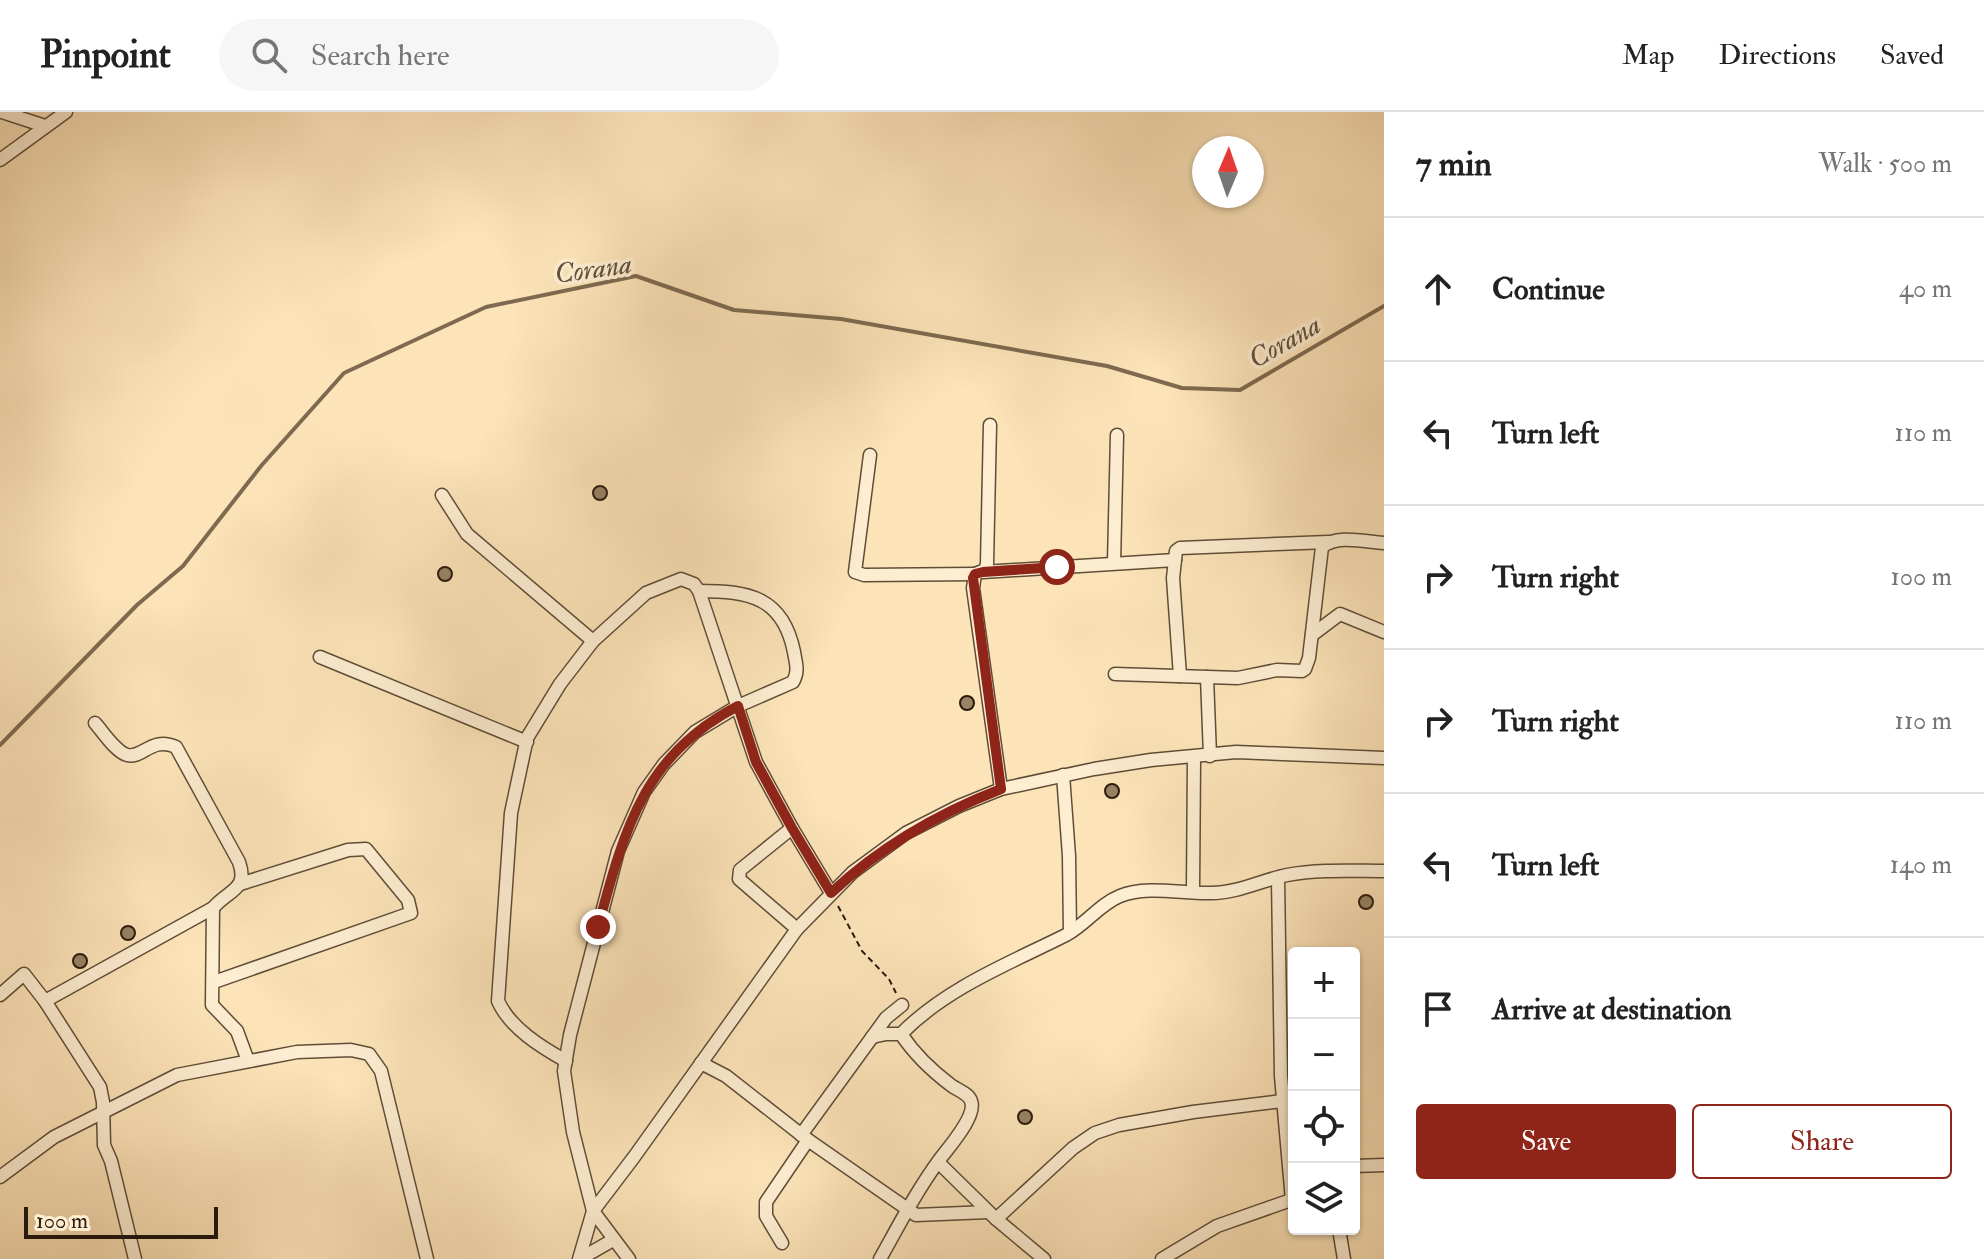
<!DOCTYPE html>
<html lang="en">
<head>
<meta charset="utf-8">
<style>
  :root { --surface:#fff; --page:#f6f6f6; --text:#222; --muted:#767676; --line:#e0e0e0; --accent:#8f2418 }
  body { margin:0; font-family:"IM FELL Double Pica",serif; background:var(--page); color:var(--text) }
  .controls { position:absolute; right:24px; bottom:24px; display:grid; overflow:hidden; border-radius:8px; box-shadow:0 2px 6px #0004 }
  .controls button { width:72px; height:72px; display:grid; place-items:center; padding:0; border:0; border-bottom:2px solid var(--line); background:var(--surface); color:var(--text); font:40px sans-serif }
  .compass { position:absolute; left:1192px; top:24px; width:72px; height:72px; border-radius:50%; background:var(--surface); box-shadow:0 2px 6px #0004; rotate:2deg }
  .scale { position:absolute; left:24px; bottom:20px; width:194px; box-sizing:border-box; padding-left:8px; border:4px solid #2b1b0c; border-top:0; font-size:22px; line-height:28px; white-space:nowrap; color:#2b1b0c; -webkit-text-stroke:6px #fdedd1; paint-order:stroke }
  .stop { position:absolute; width:24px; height:24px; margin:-18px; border:6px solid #8f2418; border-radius:50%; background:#fff }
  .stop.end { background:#8f2418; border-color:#fff; box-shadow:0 2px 8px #0008 }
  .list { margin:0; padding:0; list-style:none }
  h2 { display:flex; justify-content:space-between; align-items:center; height:104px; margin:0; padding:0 32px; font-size:34px }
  h2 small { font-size:26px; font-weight:400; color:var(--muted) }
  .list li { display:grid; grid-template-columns:52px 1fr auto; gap:24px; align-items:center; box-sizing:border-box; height:144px; padding:0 32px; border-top:2px solid var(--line) }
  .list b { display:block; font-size:30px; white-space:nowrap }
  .list em { font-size:26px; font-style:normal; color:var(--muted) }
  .actions { display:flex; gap:16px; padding:24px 32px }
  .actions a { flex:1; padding:18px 0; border:2px solid var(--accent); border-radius:8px; text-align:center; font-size:28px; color:var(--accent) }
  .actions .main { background:var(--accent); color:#fff }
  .icon { flex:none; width:44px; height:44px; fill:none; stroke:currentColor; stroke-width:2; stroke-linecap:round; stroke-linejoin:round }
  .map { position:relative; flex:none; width:1384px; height:1147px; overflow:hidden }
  header { display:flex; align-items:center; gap:48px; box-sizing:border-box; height:112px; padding:0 40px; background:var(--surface); border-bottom:2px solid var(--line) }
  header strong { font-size:38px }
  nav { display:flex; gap:44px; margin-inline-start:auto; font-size:28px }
  .search { width:560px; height:72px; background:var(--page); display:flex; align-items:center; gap:20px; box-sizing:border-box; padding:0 28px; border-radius:44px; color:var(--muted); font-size:30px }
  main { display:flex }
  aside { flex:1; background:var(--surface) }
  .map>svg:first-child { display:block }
</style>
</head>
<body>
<header>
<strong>Pinpoint</strong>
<div class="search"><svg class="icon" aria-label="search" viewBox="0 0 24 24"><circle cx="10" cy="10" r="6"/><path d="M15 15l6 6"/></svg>Search here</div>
<nav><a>Map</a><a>Directions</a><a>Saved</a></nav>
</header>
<main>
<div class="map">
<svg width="1384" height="1147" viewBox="0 0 1384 1147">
  <rect width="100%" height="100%" fill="#fce3b8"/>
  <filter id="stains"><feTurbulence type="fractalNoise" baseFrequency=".0025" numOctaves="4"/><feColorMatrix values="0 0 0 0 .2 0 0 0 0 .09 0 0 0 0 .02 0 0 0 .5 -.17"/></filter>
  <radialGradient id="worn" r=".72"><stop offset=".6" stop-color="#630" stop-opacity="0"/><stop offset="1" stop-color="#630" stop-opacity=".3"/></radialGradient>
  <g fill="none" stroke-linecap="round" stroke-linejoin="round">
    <path stroke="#7e6a50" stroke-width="4" d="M 0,633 L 137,493 L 183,454 L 261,354 L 344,261 L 486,195 L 636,164 L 734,198 L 841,207 L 1107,254 L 1182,276 L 1240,278 L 1384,194"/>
  </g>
  <g fill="#988365" stroke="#2b1b0c" stroke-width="2">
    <circle cx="600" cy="381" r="7"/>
    <circle cx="445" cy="462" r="7"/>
    <circle cx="967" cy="591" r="7"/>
    <circle cx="1112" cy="679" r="7"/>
    <circle cx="1366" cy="790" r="7"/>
    <circle cx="128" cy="821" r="7"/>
    <circle cx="80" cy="849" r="7"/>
    <circle cx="1025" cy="1005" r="7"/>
  </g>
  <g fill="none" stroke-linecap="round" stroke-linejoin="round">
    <g stroke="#5f4d37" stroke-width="15">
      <g id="minor">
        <path d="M 2,0 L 45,14"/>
        <path d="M 0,48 L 66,0"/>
        <path d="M 990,313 L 987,452 L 985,458 L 975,462 L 973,476 L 1001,677"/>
        <path d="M 870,343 L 855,460 L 864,463 L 975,462"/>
        <path d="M 442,383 L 467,422 L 593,529"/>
        <path d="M 1175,448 L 1176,439 L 1180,436 L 1328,430"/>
        <path d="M 1114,451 L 1117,323"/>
        <path d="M 983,460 L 1175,448 L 1173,466 L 1180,564"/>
        <path d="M 1312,523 L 1340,502 L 1384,520"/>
        <path d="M 320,545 L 527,630"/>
        <path d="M 1115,562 L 1238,566 L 1277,558 L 1302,559 L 1305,557 L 1309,546 L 1322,435 C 1338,422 1365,430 1384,431"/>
        <path d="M 1207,565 L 1210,644"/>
        <path d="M 95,611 C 103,620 115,639 127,643 C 143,647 151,624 176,635 L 239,750 C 249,778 228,778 213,796 L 212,893 L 237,919 L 248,949"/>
        <path d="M 1063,663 L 1069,744 L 1070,820"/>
        <path d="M 792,716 L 740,758 L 739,767 L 797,817"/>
        <path d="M 1278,766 L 1281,964 L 1292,1088"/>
        <path d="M 1193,779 L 1194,646"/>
        <path d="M 214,870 L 411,801 L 408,788 L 366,737 L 348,738 L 240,772"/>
        <path d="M 0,883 L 24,862 L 45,889 L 100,975 L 103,990 L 104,1033 L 111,1049 L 135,1147"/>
        <path d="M 45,889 L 213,796"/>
        <path d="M 872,925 L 886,922 L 901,922 C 946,876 1010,851 1066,823 C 1086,812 1100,792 1120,784 C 1148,773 1182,782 1211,781 C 1238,781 1262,768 1287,763 C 1319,757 1352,759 1384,759"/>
        <path d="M 566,949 C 541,935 510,916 498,889 L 511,701 L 527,626 L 560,572 L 593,529 L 646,481 L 681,467 L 694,472 L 699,479 L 756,650 L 792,716 L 831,781"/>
        <path d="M 701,951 L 726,964 L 808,1028 L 916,1103 L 988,1100"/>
        <path d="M 801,1023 L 886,906 L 902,893"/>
        <path d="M 938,1050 L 996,1107 L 1044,1147"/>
        <path d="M 1354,1054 L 1384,1053"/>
        <path d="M 0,1065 L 54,1025 L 177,963 L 297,940 L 351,938 L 369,942 L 381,959 L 427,1147"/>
        <path d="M 996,1107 L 1073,1036 L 1095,1021 L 1119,1013 L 1193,1000 L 1282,989"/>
        <path d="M 1339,1117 L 1344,1147"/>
        <path d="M 782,1131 L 766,1104 L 766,1090 L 808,1028"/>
        <path d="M 579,1147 L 593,1099 L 634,1045 L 797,817 L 853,760 L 906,721 L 959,694 L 1001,677 L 1094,657 L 1151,648 L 1236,640 L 1384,646"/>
        <path d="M 580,1147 L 613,1128"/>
        <path d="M 629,1147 L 593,1099 L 573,1020 L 564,959 L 570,923 L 618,739 L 644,680 L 664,652 L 695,620 L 738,594 L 793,570 C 799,559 796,552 794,540 C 783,485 749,479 699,479"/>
        <path d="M 880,1147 C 899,1113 917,1078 940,1047 C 949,1035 977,1004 971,989 C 969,982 958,978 952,974 C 932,959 915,943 901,922"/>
        <path d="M 1162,1147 L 1217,1114 L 1294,1087"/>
      </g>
    </g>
    <path stroke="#2b1b0c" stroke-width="2" stroke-dasharray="6 4" stroke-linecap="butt" d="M 838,794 L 862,839 L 889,867 L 896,881"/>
    <use href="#minor" stroke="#fdedd1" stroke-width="12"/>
  </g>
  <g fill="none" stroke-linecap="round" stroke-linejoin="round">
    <path stroke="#8f2418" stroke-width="10" d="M 598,815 C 624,719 643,643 738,594 L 756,650 L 792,716 L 831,781 C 881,734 937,702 1001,677 L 973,466 L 975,462 L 983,460 L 1057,455"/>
  </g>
  <g text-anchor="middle" stroke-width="7" stroke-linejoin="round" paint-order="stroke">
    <g font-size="28" font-style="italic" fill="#62503a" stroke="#fdedd1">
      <text transform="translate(593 156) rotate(-8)" y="10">Corana</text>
      <text transform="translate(1284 229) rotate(-30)" y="10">Corana</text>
    </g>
  </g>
  <rect width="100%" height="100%" filter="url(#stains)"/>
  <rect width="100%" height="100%" fill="url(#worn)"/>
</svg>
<div class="controls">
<button>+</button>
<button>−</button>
<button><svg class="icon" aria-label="locate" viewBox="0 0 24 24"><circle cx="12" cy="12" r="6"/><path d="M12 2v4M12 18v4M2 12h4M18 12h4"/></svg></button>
<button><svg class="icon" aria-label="layers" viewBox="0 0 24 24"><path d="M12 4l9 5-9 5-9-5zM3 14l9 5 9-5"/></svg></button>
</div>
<svg class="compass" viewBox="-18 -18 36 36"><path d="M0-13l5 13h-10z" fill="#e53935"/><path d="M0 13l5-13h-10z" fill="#767676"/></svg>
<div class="scale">100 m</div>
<div class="stop" style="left:1057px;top:455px"></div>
<div class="stop end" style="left:598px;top:815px"></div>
</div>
<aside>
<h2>7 min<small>Walk · 500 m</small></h2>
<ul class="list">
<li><svg class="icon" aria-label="ahead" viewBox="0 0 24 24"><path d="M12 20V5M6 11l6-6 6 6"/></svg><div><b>Continue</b></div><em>40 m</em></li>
<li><svg class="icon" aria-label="left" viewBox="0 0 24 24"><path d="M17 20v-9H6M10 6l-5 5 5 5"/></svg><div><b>Turn left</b></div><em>110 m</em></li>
<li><svg class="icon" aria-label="right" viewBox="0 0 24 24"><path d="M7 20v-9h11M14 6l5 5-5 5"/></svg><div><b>Turn right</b></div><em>100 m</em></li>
<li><svg class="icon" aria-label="right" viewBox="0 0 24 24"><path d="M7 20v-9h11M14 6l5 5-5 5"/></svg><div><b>Turn right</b></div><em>110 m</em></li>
<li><svg class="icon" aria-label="left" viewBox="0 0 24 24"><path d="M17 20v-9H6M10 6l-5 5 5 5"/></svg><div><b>Turn left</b></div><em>140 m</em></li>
<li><svg class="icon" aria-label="arrive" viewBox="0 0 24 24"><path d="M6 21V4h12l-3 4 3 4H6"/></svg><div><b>Arrive at destination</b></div></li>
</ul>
<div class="actions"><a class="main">Save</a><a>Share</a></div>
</aside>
</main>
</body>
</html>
